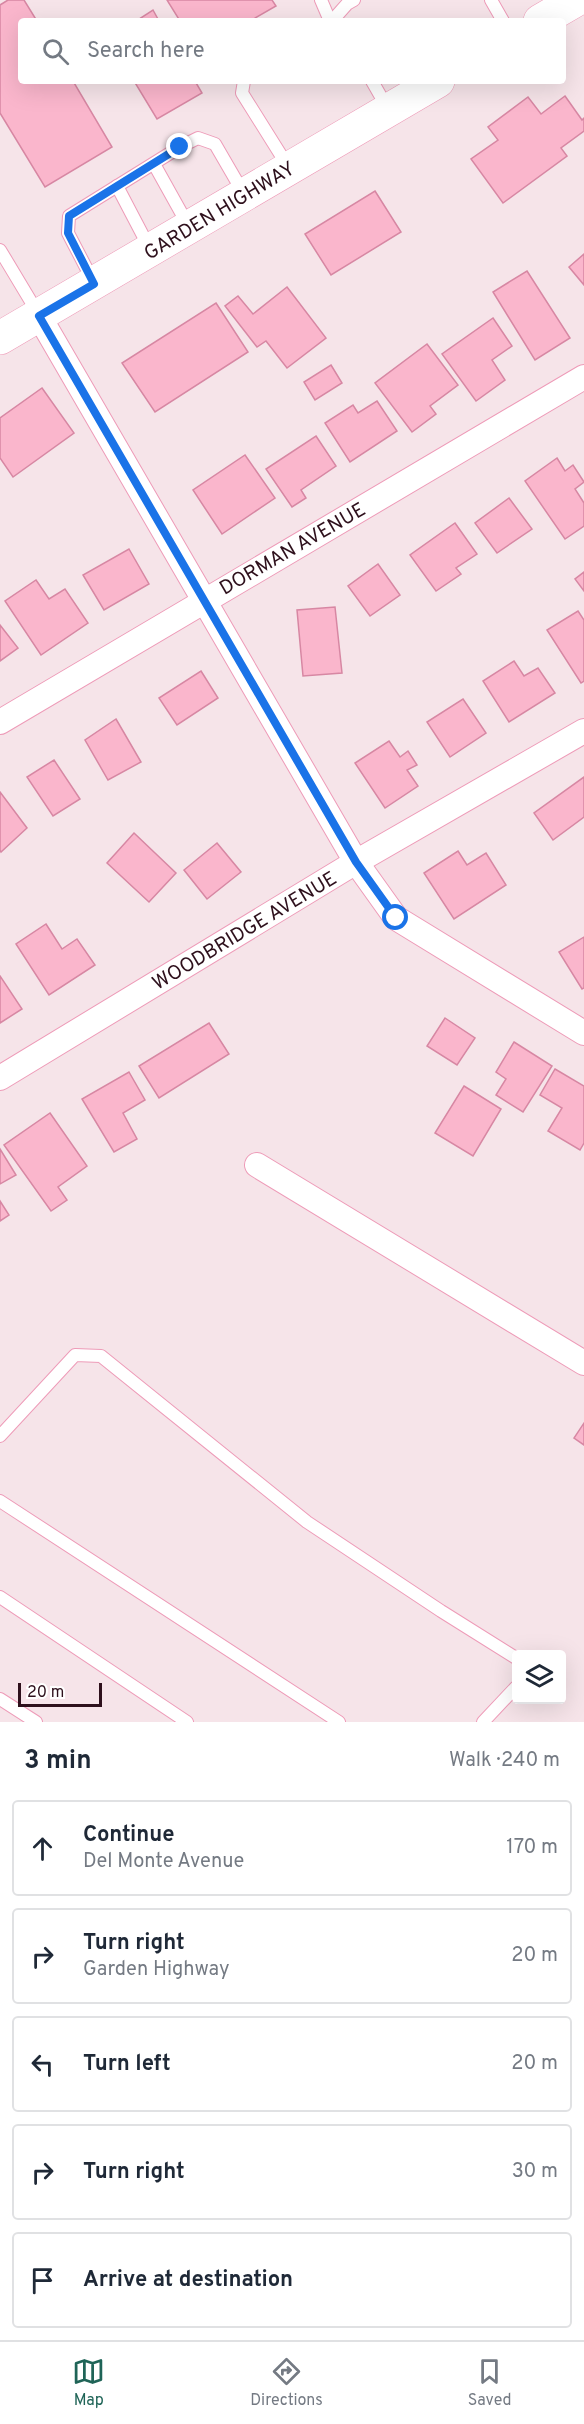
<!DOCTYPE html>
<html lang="en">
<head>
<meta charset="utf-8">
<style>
  :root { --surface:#fff; --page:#f6f6f7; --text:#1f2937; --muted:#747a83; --line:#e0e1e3; --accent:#1f6457 }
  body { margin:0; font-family:Overpass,sans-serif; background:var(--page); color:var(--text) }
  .controls { position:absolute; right:18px; bottom:18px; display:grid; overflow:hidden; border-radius:6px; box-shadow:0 6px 24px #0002 }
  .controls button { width:54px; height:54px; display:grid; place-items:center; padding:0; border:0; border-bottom:2px solid var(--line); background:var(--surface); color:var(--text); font:30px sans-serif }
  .scale { position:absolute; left:18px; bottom:15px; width:84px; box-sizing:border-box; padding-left:6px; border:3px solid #2e101c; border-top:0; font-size:16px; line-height:21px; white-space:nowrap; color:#2e101c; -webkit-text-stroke:4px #fff; paint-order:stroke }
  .stop { position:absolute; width:18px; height:18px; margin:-14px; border:4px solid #1a73e8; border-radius:50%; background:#fff }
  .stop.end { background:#1a73e8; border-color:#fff; box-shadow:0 2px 6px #0008 }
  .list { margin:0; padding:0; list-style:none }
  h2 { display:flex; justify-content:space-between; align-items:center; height:78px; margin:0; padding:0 24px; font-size:26px }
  h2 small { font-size:20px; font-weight:400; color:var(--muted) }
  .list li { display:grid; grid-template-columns:39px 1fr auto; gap:18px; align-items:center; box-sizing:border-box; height:96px; margin:0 12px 12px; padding:0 12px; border:2px solid var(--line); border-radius:6px }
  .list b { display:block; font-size:22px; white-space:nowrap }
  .list p { margin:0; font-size:20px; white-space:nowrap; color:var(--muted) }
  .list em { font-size:20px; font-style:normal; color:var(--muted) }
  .icon { flex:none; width:33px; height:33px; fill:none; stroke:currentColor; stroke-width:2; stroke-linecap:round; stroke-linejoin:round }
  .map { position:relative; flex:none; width:584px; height:1722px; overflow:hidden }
  .search { position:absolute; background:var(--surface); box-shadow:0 6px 24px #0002; left:18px; right:18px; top:18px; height:66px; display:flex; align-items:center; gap:15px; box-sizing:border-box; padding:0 21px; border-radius:6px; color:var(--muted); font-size:22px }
  .sheet { height:618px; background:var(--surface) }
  nav { display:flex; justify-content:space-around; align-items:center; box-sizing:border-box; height:84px; border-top:2px solid var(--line); background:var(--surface); font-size:16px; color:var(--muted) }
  nav a { display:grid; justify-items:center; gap:3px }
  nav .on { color:var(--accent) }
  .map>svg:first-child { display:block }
</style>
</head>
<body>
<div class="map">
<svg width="584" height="1722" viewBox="0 0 584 1722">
  <rect width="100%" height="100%" fill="#f6e4e9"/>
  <g fill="#fab6cc" stroke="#d787a3" stroke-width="1.5">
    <path d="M 8,0 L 24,0 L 37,21 L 21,21 L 21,81 L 73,81 L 112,147 L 45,187 L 0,113 L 0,5 Z"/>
    <path d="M 167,0 L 272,0 L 276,6 L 250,21 L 180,21 Z"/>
    <path d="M 153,10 L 159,21 L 136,21 Z"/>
    <path d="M 134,81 L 195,81 L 202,93 L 157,119 Z"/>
    <path d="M 565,96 L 582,120 L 584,118 L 584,131 L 561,148 L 567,156 L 503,203 L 471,159 L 498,140 L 488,127 L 528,97 L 541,114 Z"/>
    <path d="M 375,191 L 401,232 L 331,275 L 305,234 Z"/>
    <path d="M 584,254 L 584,285 L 569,267 Z"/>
    <path d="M 527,271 L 570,338 L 535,360 L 493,292 Z"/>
    <path d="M 287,287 L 326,338 L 287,368 L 266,341 L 257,347 L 225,306 L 238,296 L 253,314 Z"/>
    <path d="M 216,303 L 248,352 L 155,412 L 122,363 Z"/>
    <path d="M 493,318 L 512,346 L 492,360 L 505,380 L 476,401 L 442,354 Z"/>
    <path d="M 427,344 L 458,385 L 430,406 L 436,414 L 412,432 L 375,383 Z"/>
    <path d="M 331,365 L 342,383 L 315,400 L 304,382 Z"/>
    <path d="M 42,388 L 74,433 L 13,477 L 0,458 L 0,418 Z"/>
    <path d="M 377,401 L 397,431 L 350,462 L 325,423 L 353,405 L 358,413 Z"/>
    <path d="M 316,436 L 336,466 L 301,490 L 306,498 L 292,507 L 266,469 Z"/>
    <path d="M 245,455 L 275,498 L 222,534 L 193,490 Z"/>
    <path d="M 557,458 L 565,471 L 573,465 L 584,482 L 575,489 L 584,503 L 584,526 L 565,539 L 525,481 Z"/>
    <path d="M 509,498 L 532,529 L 497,553 L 475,523 Z"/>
    <path d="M 455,523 L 477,554 L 456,568 L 461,574 L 436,591 L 410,555 Z"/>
    <path d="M 129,549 L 149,584 L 104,610 L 83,575 Z"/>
    <path d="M 378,564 L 400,595 L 370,616 L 348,586 Z"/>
    <path d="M 584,572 L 584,591 L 575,579 Z"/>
    <path d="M 36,580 L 49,599 L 65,589 L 88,623 L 41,655 L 5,601 Z"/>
    <path d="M 335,607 L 342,673 L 303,676 L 297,610 Z"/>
    <path d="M 578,611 L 584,620 L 584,681 L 581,683 L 547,630 Z"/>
    <path d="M 0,625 L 18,648 L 0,661 Z"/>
    <path d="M 514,661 L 524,676 L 538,668 L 555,693 L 509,722 L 483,681 Z"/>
    <path d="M 201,671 L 218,698 L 177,725 L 159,698 Z"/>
    <path d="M 463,699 L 486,733 L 450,757 L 427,722 Z"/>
    <path d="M 116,719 L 141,762 L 108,780 L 85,740 Z"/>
    <path d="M 389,741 L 400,757 L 408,751 L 417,765 L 407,770 L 418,786 L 385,808 L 355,763 Z"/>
    <path d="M 54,760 L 80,799 L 53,816 L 27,777 Z"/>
    <path d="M 584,777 L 584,817 L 553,840 L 534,813 Z"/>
    <path d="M 0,792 L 27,828 L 1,852 L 0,850 Z"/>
    <path d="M 134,833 L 176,873 L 149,902 L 107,863 Z"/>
    <path d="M 217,843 L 241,872 L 207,899 L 184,870 Z"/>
    <path d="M 458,851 L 467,865 L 486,853 L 506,885 L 454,919 L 424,873 Z"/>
    <path d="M 46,924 L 62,949 L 77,939 L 95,965 L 49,995 L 16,944 Z"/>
    <path d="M 584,937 L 584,988 L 582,989 L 559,952 Z"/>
    <path d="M 0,976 L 22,1009 L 0,1023 Z"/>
    <path d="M 445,1018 L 475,1038 L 457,1065 L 427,1046 Z"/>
    <path d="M 209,1023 L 229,1054 L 159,1098 L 139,1066 Z"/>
    <path d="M 514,1042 L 552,1066 L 523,1112 L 496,1095 L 506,1079 L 496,1072 Z"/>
    <path d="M 555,1069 L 584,1086 L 584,1143 L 580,1150 L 548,1131 L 562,1108 L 540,1095 Z"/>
    <path d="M 129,1072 L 145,1100 L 123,1113 L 137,1139 L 114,1152 L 82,1099 Z"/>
    <path d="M 464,1086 L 501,1109 L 473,1156 L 435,1133 Z"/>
    <path d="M 50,1113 L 87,1166 L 58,1187 L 67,1200 L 51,1211 L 4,1145 Z"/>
    <path d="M 0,1149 L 16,1175 L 0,1184 Z"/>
    <path d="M 0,1201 L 9,1215 L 0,1221 Z"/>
    <path d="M 584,1423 L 584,1445 L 574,1438 Z"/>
  </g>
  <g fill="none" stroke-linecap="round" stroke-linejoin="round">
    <g stroke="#ee9bb8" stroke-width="14">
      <g id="lane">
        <path d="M 321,0 L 330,21"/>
        <path d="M 491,0 L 503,21"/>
        <path d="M 332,21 L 347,4 L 354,0"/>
        <path d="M 244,81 L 242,93 L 289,168"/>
        <path d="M 372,81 L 388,109"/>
        <path d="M 154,164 L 188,225"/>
        <path d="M 117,186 L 150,249"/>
        <path d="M 0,250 L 39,315"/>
        <path d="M 93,281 L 68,233 L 69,216 L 180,147 L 198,138 L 215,144 L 244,194"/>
        <path d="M 0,1436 L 75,1355 L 101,1356 L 307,1522 L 441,1611 L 516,1658"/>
        <path d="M 0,1501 L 339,1722"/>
        <path d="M 0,1597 L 187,1722"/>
        <path d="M 0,1699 L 36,1722"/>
        <path d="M 483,1722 L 516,1687"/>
      </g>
    </g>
    <g stroke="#ee9bb8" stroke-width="26">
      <g id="street">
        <path d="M 39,316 L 356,862 L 396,918 L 584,1033"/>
        <path d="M 0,722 L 584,377"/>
        <path d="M 0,1078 L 356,862 L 584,731"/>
        <path d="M 257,1165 L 584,1363"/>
      </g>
    </g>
    <g stroke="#ee9bb8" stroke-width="34">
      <g id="secondary">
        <path d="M 540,21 L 576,0"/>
        <path d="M 0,338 L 438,81"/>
      </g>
    </g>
    <use href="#lane" stroke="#fff" stroke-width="12"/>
    <use href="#street" stroke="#fff" stroke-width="24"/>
    <use href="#secondary" stroke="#fff" stroke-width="33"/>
  </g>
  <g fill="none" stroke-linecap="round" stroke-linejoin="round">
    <path stroke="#1a73e8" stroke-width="8" d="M 180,147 L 69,216 L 68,233 L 94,284 L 39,316 L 356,862 L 396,918"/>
  </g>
  <g text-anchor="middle" stroke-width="4.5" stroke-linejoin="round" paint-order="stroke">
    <g font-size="20" fill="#2e101c" stroke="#fff">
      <text transform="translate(219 210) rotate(-31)" y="7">GARDEN HIGHWAY</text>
      <text transform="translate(292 548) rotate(-30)" y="7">DORMAN AVENUE</text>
      <text transform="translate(244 930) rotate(-31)" y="7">WOODBRIDGE AVENUE</text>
    </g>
  </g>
</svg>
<div class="controls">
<button><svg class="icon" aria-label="layers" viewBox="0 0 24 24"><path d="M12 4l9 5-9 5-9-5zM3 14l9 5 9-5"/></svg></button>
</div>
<div class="scale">20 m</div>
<div class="stop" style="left:396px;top:918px"></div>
<div class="stop end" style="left:180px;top:147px"></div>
<div class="search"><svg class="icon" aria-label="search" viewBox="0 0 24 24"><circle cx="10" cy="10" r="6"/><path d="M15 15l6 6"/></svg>Search here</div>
</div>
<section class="sheet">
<h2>3 min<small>Walk · 240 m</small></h2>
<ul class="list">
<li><svg class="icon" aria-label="ahead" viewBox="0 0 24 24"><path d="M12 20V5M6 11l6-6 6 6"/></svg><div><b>Continue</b><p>Del Monte Avenue</p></div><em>170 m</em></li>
<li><svg class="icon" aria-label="right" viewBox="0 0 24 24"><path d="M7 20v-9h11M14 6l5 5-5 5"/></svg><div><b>Turn right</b><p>Garden Highway</p></div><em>20 m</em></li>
<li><svg class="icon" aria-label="left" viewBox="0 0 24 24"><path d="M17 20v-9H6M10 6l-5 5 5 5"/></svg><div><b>Turn left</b></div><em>20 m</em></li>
<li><svg class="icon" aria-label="right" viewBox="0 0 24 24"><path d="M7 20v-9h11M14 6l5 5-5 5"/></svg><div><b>Turn right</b></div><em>30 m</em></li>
<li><svg class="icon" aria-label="arrive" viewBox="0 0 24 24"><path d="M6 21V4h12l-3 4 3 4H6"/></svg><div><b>Arrive at destination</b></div></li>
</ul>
</section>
<nav>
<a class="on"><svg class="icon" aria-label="map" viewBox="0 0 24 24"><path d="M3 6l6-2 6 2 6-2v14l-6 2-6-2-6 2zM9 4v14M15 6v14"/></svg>Map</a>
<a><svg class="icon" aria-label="directions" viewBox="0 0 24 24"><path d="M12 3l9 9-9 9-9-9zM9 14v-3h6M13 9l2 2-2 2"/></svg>Directions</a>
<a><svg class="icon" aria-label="saved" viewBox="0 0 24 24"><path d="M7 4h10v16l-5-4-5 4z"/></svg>Saved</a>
</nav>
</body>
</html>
